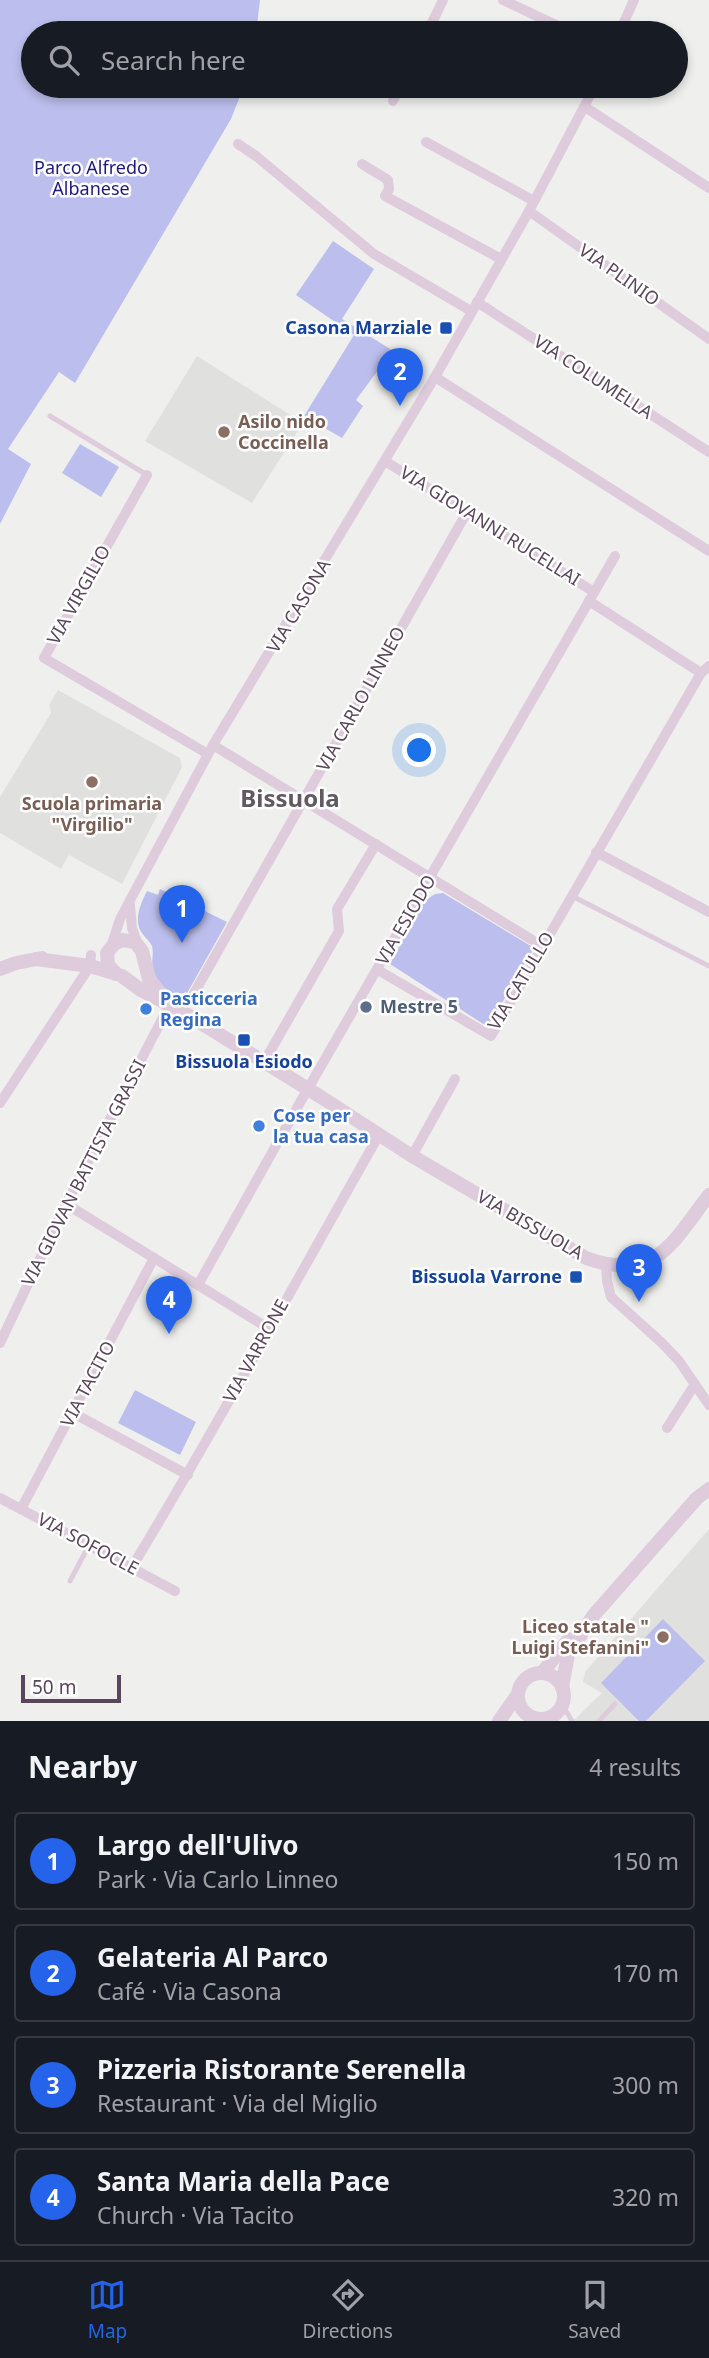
<!DOCTYPE html>
<html lang="en">
<head>
<meta charset="utf-8">
<style>
  :root { --surface:#171b24; --page:#20242c; --text:#f1f3f6; --muted:#9ea1a6; --line:#363941; --accent:#2563eb }
  body { margin:0; font-family:"Noto Sans",sans-serif; background:var(--page); color:var(--text) }
  .scale { position:absolute; left:21px; bottom:18px; width:100px; box-sizing:border-box; padding-left:7px; border:4px solid #5a465a; border-top:0; font-size:19px; line-height:24px; white-space:nowrap; color:#5a465a; -webkit-text-stroke:5px #fff; paint-order:stroke }
  .you { position:absolute; left:420px; top:751px; width:24px; height:24px; margin:-18px; border:5px solid #fff; border-radius:50%; background:#1a73e8; box-shadow:0 0 0 10px #1a73e833 }
  .badge { display:grid; place-items:center; width:46px; height:46px; border-radius:50%; background:var(--accent); color:#fff; font-size:23px; font-weight:700 }
  .pin { position:absolute; translate:-50% -58px; filter:drop-shadow(0 2px 4px #0008) }
  .pin::after { content:''; position:absolute; top:37px; width:24px; height:21px; background:inherit; clip-path:polygon(0 0,100% 0,50% 100%) }
  .list { margin:0; padding:0; list-style:none }
  h2 { display:flex; justify-content:space-between; align-items:center; height:91px; margin:0; padding:0 28px; font-size:30px }
  h2 small { font-size:23px; font-weight:400; color:var(--muted) }
  .list li { display:grid; grid-template-columns:46px 1fr auto; gap:21px; align-items:center; box-sizing:border-box; height:98px; margin:0 14px 14px; padding:0 14px; border:2px solid var(--line); border-radius:7px }
  .list b { display:block; font-size:26px; white-space:nowrap }
  .list p { margin:0; font-size:23px; white-space:nowrap; color:var(--muted) }
  .list em { font-size:23px; font-style:normal; color:var(--muted) }
  .icon { flex:none; width:38px; height:38px; fill:none; stroke:currentColor; stroke-width:2; stroke-linecap:round; stroke-linejoin:round }
  .map { position:relative; flex:none; width:709px; height:1721px; overflow:hidden }
  .search { position:absolute; background:var(--surface); box-shadow:0 4px 10px #0003; left:21px; right:21px; top:21px; height:77px; display:flex; align-items:center; gap:18px; box-sizing:border-box; padding:0 24px; border-radius:38px; color:var(--muted); font-size:26px }
  .sheet { height:539px; background:var(--surface) }
  nav { display:flex; justify-content:space-around; align-items:center; box-sizing:border-box; height:98px; border-top:2px solid var(--line); background:var(--surface); font-size:19px; color:var(--muted) }
  nav a { display:grid; justify-items:center; gap:4px }
  nav .on { color:var(--accent) }
  .map>svg:first-child { display:block }
</style>
</head>
<body>
<div class="map">
<svg width="709" height="1721" viewBox="0 0 709 1721">
  <rect width="100%" height="100%" fill="#eff0ed"/>
  <g fill="#e0e1df">
    <path d="M 197,356 L 303,423 L 252,503 L 145,441 Z"/>
    <path d="M 58,690 L 180,758 L 182,767 L 122,884 L 69,855 L 61,869 L 0,833 L 0,797 L 51,713 L 49,705 Z"/>
    <path d="M 709,1529 L 709,1721 L 573,1721 L 602,1693 L 583,1682 L 585,1672 Z"/>
  </g>
  <g fill="#bcbfed">
    <path d="M 0,0 L 260,0 L 256,33 L 33,33 L 33,86 L 244,86 L 231,119 L 75,383 L 59,372 L 8,449 L 31,464 L 0,524 Z"/>
    <path d="M 333,241 L 374,269 L 342,319 L 419,367 L 409,382 L 381,366 L 356,400 L 363,406 L 342,438 L 304,416 L 354,335 L 296,295 Z"/>
    <path d="M 80,444 L 119,467 L 101,497 L 62,473 Z"/>
    <path d="M 160,889 L 227,922 L 186,995 L 182,993 L 177,998 C 168,991 155,981 153,969 C 151,961 154,954 152,946 C 149,940 145,938 142,933 C 133,920 141,903 147,891 L 158,895 Z"/>
    <path d="M 443,893 L 534,948 L 488,1027 L 390,964 L 423,902 L 435,894 Z"/>
    <path d="M 135,1390 L 196,1422 L 180,1455 L 118,1423 Z"/>
    <path d="M 663,1619 L 705,1661 L 646,1721 L 639,1721 L 601,1683 Z"/>
  </g>
  <g fill="none" stroke-linecap="round" stroke-linejoin="round">
    <g stroke="#deccdd" stroke-width="5">
      <path d="M 50,416 L 147,475"/>
      <path d="M 572,896 L 709,966"/>
      <path d="M 70,1581 L 89,1545"/>
      <path d="M 563,1699 L 566,1711 L 572,1721"/>
      <path d="M 549,1717 L 556,1721"/>
      <path d="M 599,1721 L 615,1704"/>
    </g>
    <g stroke="#deccdd" stroke-width="10">
      <path d="M 503,0 L 573,33"/>
      <path d="M 427,33 L 443,0"/>
      <path d="M 619,33 L 634,0"/>
      <path d="M 393,101 L 400,86"/>
      <path d="M 585,107 L 709,188"/>
      <path d="M 426,142 L 534,201"/>
      <path d="M 238,144 L 256,156 L 374,254 L 471,311"/>
      <path d="M 362,164 L 388,180 L 389,189 L 385,196 L 501,259"/>
      <path d="M 529,211 L 709,339"/>
      <path d="M 477,302 L 709,452"/>
      <path d="M 435,377 L 709,551"/>
      <path d="M 385,461 L 594,592"/>
      <path d="M 147,475 L 44,658 L 208,754"/>
      <path d="M 589,601 L 701,673"/>
      <path d="M 213,745 L 542,946"/>
      <path d="M 596,852 L 709,912"/>
      <path d="M 130,905 L 132,928 L 138,945"/>
      <path d="M 111,947 L 120,919 L 213,745 L 435,377 L 529,211 L 595,86"/>
      <path d="M 378,970 L 491,1036 L 701,673 L 709,666"/>
      <path d="M 193,995 L 467,512"/>
      <path d="M 264,1062 L 339,931 L 337,909 L 376,844"/>
      <path d="M 0,1103 L 90,966 L 91,955"/>
      <path d="M 412,1156 L 455,1079"/>
      <path d="M 66,1204 L 268,1328"/>
      <path d="M 606,1265 L 607,1281 L 611,1297 L 662,1343 L 679,1361 L 709,1405"/>
      <path d="M 198,1285 L 302,1099 L 615,556"/>
      <path d="M 0,1343 L 66,1204 L 170,1004"/>
      <path d="M 73,1413 L 188,1475"/>
      <path d="M 667,1428 L 695,1384"/>
      <path d="M 0,1498 L 175,1591"/>
      <path d="M 21,1509 L 154,1258"/>
      <path d="M 132,1567 C 218,1425 297,1279 379,1135"/>
    </g>
    <g stroke="#deccdd" stroke-width="14">
      <path d="M 36,959 L 90,966 L 117,974"/>
      <path d="M 0,969 L 16,963 L 42,958"/>
      <path d="M 116,974 L 108,965 L 107,953 L 114,944 L 122,940 L 135,942 L 142,951 L 149,979 L 164,998"/>
      <path d="M 122,976 L 141,990 L 183,1012 L 321,1097 L 412,1156 L 586,1258 C 656,1283 672,1243 709,1195"/>
      <path d="M 542,1673 L 569,1639"/>
      <circle cx="541" cy="1696" r="23"/>
      <path d="M 562,1687 L 568,1655 L 593,1616 L 697,1498 L 709,1489"/>
      <path d="M 499,1721 L 518,1694"/>
    </g>
  </g>
  <g fill="#1a4fb4" stroke="#fff" stroke-width="2.5">
    <rect x="439" y="321" width="14" height="14" rx="3.5"/>
    <rect x="237" y="1033" width="14" height="14" rx="3.5"/>
    <rect x="569" y="1270" width="14" height="14" rx="3.5"/>
  </g>
  <g fill="#8d6e63" stroke="#fff" stroke-width="2.5">
    <circle cx="224" cy="432" r="7"/>
    <circle cx="92" cy="782" r="7"/>
    <circle cx="663" cy="1637" r="7"/>
  </g>
  <circle fill="#5c6f8a" stroke="#fff" stroke-width="2.5" cx="366" cy="1007" r="7"/>
  <g fill="#3f7fe0" stroke="#fff" stroke-width="2.5">
    <circle cx="146" cy="1009" r="7"/>
    <circle cx="259" cy="1126" r="7"/>
  </g>
  <g text-anchor="middle" stroke-width="5" stroke-linejoin="round" paint-order="stroke">
    <g font-size="18" fill="#1f197a" stroke="#fff">
      <text x="91" y="174">Parco Alfredo<tspan x="91" dy="21">Albanese</tspan></text>
    </g>
    <g font-size="18" fill="#5a465a" stroke="#fff">
      <text transform="translate(619 275) rotate(35)" y="6">VIA PLINIO</text>
      <text transform="translate(593 377) rotate(33)" y="6">VIA COLUMELLA</text>
      <text transform="translate(490 526) rotate(32)" y="6">VIA GIOVANNI RUCELLAI</text>
      <text transform="translate(79 595) rotate(-61)" y="6">VIA VIRGILIO</text>
      <text transform="translate(299 606) rotate(-59)" y="6">VIA CASONA</text>
      <text transform="translate(361 699) rotate(-61)" y="6">VIA CARLO LINNEO</text>
      <text transform="translate(406 920) rotate(-60)" y="6">VIA ESIODO</text>
      <text transform="translate(521 981) rotate(-59)" y="6">VIA CATULLO</text>
      <text transform="translate(84 1173) rotate(-63)" y="6">VIA GIOVAN BATTISTA GRASSI</text>
      <text transform="translate(530 1225) rotate(30)" y="6">VIA BISSUOLA</text>
      <text transform="translate(256 1351) rotate(-61)" y="6">VIA VARRONE</text>
      <text transform="translate(88 1384) rotate(-62)" y="6">VIA TACITO</text>
      <text transform="translate(88 1544) rotate(28)" y="6">VIA SOFOCLE</text>
    </g>
    <g font-size="18" font-weight="bold" fill="#164399" stroke="#fff" text-anchor="end">
      <text x="432" y="334">Casona Marziale</text>
      <text x="244" y="1068" text-anchor="middle">Bissuola Esiodo</text>
      <text x="562" y="1283">Bissuola Varrone</text>
    </g>
    <g font-size="18" font-weight="bold" fill="#785e54" stroke="#fff" text-anchor="start">
      <text x="238" y="428">Asilo nido<tspan x="238" dy="21">Coccinella</tspan></text>
      <text x="92" y="810" text-anchor="middle">Scuola primaria<tspan x="92" dy="21">"Virgilio"</tspan></text>
      <text x="649" y="1633" text-anchor="end">Liceo statale "<tspan x="649" dy="21">Luigi Stefanini"</tspan></text>
    </g>
    <g font-size="18" font-weight="bold" fill="#366cbe" stroke="#fff" text-anchor="start">
      <text x="160" y="1005">Pasticceria<tspan x="160" dy="21">Regina</tspan></text>
      <text x="273" y="1122">Cose per<tspan x="273" dy="21">la tua casa</tspan></text>
    </g>
    <g font-size="18" font-weight="bold" fill="#4e5e75" stroke="#fff" text-anchor="start">
      <text x="380" y="1013">Mestre 5</text>
    </g>
    <g font-size="24" font-weight="bold" fill="#625a61" stroke="#fff">
      <text x="290" y="807">Bissuola</text>
    </g>
  </g>
</svg>
<div class="scale">50 m</div>
<div class="you"></div>
<div class="pin badge" style="left:182px;top:943px">1</div>
<div class="pin badge" style="left:400px;top:406px">2</div>
<div class="pin badge" style="left:639px;top:1302px">3</div>
<div class="pin badge" style="left:169px;top:1334px">4</div>
<div class="search"><svg class="icon" aria-label="search" viewBox="0 0 24 24"><circle cx="10" cy="10" r="6"/><path d="M15 15l6 6"/></svg>Search here</div>
</div>
<section class="sheet">
<h2>Nearby<small>4 results</small></h2>
<ul class="list">
<li><span class="badge">1</span><div><b>Largo dell'Ulivo</b><p>Park · Via Carlo Linneo</p></div><em>150 m</em></li>
<li><span class="badge">2</span><div><b>Gelateria Al Parco</b><p>Café · Via Casona</p></div><em>170 m</em></li>
<li><span class="badge">3</span><div><b>Pizzeria Ristorante Serenella</b><p>Restaurant · Via del Miglio</p></div><em>300 m</em></li>
<li><span class="badge">4</span><div><b>Santa Maria della Pace</b><p>Church · Via Tacito</p></div><em>320 m</em></li>
</ul>
</section>
<nav>
<a class="on"><svg class="icon" aria-label="map" viewBox="0 0 24 24"><path d="M3 6l6-2 6 2 6-2v14l-6 2-6-2-6 2zM9 4v14M15 6v14"/></svg>Map</a>
<a><svg class="icon" aria-label="directions" viewBox="0 0 24 24"><path d="M12 3l9 9-9 9-9-9zM9 14v-3h6M13 9l2 2-2 2"/></svg>Directions</a>
<a><svg class="icon" aria-label="saved" viewBox="0 0 24 24"><path d="M7 4h10v16l-5-4-5 4z"/></svg>Saved</a>
</nav>
</body>
</html>
